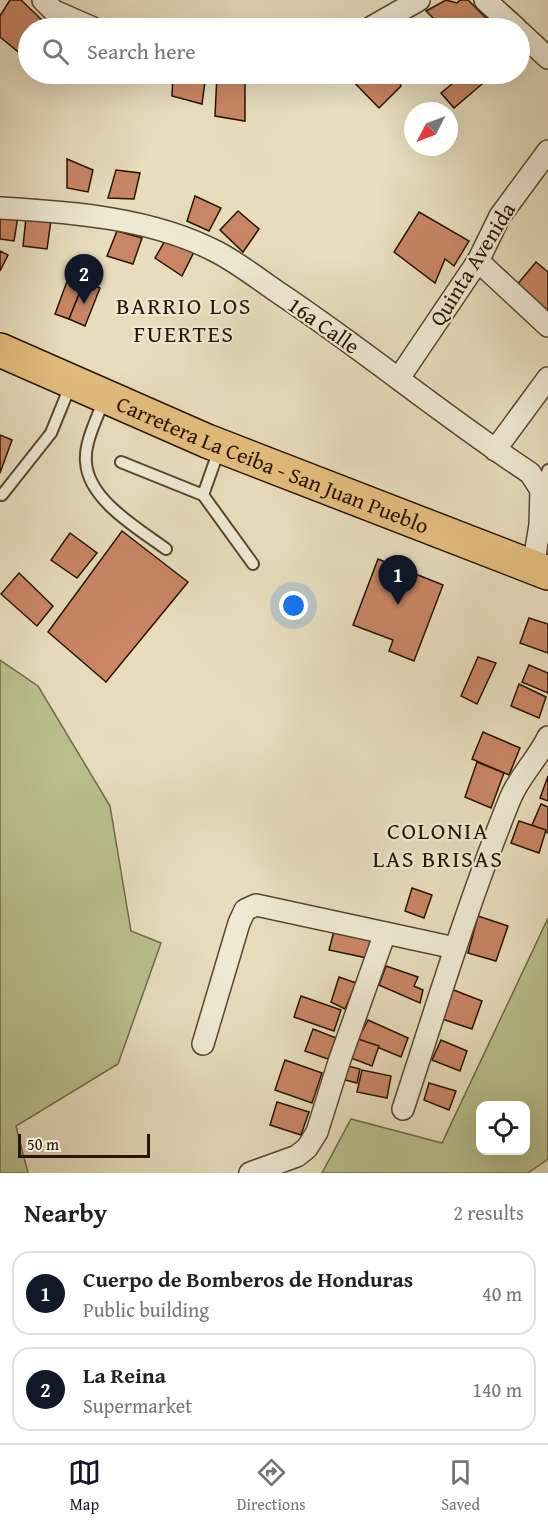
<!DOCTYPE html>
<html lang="en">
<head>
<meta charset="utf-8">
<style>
  :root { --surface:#fff; --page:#f2f2f2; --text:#222; --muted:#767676; --line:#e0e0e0; --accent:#111827 }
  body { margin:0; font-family:"Gentium Book Plus",serif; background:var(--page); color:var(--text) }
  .controls { position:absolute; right:18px; bottom:18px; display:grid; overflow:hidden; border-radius:12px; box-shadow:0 6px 24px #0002 }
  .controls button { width:54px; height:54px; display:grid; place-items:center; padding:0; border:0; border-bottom:2px solid var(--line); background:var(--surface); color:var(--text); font:30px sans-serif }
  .compass { position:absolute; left:404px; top:102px; width:54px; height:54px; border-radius:50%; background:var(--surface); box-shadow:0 6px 24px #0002; rotate:228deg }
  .scale { position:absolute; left:18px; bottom:15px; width:132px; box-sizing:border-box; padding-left:6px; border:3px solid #281401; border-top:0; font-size:16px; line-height:21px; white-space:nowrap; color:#281401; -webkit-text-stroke:4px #efe9d4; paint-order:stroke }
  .you { position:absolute; left:294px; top:606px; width:21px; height:21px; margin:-15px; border:4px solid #fff; border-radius:50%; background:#1a73e8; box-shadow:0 0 0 9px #1a73e833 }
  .badge { display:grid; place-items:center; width:39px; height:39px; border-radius:50%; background:var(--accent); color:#fff; font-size:20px; font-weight:700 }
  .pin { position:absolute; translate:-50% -50px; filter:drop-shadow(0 2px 3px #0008) }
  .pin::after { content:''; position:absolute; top:32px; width:21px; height:18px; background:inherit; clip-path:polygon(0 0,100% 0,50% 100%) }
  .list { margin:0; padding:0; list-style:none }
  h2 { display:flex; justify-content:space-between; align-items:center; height:78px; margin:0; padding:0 24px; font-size:26px }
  h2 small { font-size:20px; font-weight:400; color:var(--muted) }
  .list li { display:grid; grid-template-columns:39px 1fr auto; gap:18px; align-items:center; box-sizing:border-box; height:84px; margin:0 12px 12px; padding:0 12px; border:2px solid var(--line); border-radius:18px }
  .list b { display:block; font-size:22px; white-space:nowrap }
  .list p { margin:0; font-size:20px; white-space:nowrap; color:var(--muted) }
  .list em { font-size:20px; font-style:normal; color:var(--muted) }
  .icon { flex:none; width:33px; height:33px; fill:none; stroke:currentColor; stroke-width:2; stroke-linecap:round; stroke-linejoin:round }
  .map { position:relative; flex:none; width:548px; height:1173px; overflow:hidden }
  .search { position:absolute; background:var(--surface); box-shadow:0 6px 24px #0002; left:18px; right:18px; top:18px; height:66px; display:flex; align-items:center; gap:15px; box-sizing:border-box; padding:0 21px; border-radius:33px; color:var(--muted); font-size:22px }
  .sheet { height:270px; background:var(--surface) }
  nav { display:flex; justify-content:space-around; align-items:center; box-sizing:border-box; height:84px; border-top:2px solid var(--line); background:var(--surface); font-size:16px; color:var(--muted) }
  nav a { display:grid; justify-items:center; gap:3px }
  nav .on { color:var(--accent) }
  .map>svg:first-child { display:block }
</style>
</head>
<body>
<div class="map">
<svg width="548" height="1173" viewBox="0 0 548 1173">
  <rect width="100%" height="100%" fill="#e7ddbd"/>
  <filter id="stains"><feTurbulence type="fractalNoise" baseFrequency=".00333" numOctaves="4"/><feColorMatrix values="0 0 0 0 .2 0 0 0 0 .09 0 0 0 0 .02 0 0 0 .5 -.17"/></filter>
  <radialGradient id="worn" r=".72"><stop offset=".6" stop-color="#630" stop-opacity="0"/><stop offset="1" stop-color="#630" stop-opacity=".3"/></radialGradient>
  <g fill="#b9c08e" stroke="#706a48" stroke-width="1.5" fill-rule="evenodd">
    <path d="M 0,660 L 38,686 L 110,806 L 131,931 L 161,943 L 118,1064 L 16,1126 L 28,1173 L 0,1173 Z"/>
    <path d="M 548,918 L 548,1159 L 528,1173 L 322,1173 L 351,1119 L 442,1143 ZM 480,1106 L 526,1106 L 526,1150 L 480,1150 Z"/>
  </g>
  <g fill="#c98665" stroke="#281401" stroke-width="1.5">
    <path d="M 10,0 L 21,0 L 43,21 L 38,28 L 28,28 L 28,42 L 21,54 L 0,37 L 0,16 Z"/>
    <path d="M 446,0 L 457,3 L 460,0 L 468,0 L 489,21 L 482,28 L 443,28 L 426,11 Z"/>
    <path d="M 93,74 L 120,74 L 118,83 L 93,77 Z"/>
    <path d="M 173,74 L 206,74 L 202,104 L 172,96 Z"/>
    <path d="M 217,74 L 245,74 L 245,121 L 215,116 Z"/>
    <path d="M 346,74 L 395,74 L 401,86 L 379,108 Z"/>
    <path d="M 464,74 L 484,74 L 488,79 L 454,108 L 441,93 Z"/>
    <path d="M 67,159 L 93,170 L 88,192 L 67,188 Z"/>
    <path d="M 116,170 L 140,173 L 134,199 L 108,198 Z"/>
    <path d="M 195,196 L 221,208 L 209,231 L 187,221 Z"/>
    <path d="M 238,211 L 259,229 L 243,252 L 220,230 Z"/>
    <path d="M 419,212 L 469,241 L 454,266 L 445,259 L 435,283 L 394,252 Z"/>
    <path d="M 0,216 L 18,216 L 14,241 L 0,239 Z"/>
    <path d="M 26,218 L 51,220 L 47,249 L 23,246 Z"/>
    <path d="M 117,231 L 142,238 L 133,264 L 107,256 Z"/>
    <path d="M 166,239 L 194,252 L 182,276 L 155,258 Z"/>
    <path d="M 0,251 L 8,255 L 0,271 Z"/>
    <path d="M 536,262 L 548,272 L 548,313 L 516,286 Z"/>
    <path d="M 69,276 L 84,282 L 69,319 L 55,314 Z"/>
    <path d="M 84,282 L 100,288 L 85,326 L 69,319 Z"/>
    <path d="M 0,435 L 12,440 L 0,473 Z"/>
    <path d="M 122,531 L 188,582 L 106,682 L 48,632 Z"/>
    <path d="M 70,533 L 97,553 L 77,578 L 51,560 Z"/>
    <path d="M 378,559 L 443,585 L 414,661 L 389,651 L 393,640 L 353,625 Z"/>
    <path d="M 19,573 L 53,606 L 37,626 L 1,594 Z"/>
    <path d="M 529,618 L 548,624 L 548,653 L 520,643 Z"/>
    <path d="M 478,657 L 496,663 L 477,704 L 461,696 Z"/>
    <path d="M 529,665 L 548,673 L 548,693 L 522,682 Z"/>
    <path d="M 519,684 L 546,697 L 539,718 L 511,706 Z"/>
    <path d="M 483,732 L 520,748 L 509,775 L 472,759 Z"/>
    <path d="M 477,762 L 504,773 L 491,808 L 465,797 Z"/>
    <path d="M 548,776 L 548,801 L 540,798 Z"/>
    <path d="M 541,804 L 548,807 L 548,833 L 532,825 Z"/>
    <path d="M 519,821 L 546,830 L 539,853 L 511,843 Z"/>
    <path d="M 412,888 L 432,895 L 424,918 L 405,911 Z"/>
    <path d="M 478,916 L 508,926 L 496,961 L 468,953 Z"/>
    <path d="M 334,931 L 372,939 L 367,958 L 329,950 Z"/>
    <path d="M 386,966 L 418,977 L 414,986 L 423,990 L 420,1003 L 379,985 Z"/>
    <path d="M 339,977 L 356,983 L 345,1009 L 331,1002 Z"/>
    <path d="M 451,989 L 482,1001 L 472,1029 L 442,1019 Z"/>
    <path d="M 301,996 L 341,1010 L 334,1031 L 294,1017 Z"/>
    <path d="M 368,1020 L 408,1038 L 401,1057 L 358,1039 Z"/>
    <path d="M 313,1029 L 336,1038 L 328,1059 L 305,1051 Z"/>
    <path d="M 358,1039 L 379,1046 L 372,1066 L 351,1058 Z"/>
    <path d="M 441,1040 L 467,1051 L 460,1071 L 432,1060 Z"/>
    <path d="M 285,1060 L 322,1073 L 312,1103 L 275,1090 Z"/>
    <path d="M 348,1066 L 360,1069 L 357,1083 L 345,1080 Z"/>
    <path d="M 362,1070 L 391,1076 L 387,1098 L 357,1092 Z"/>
    <path d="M 429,1083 L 456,1091 L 449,1110 L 424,1100 Z"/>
    <path d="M 277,1102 L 309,1112 L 301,1135 L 270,1125 Z"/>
  </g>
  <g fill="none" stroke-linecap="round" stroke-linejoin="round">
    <g stroke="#584630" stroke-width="14">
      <g id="service">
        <path d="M 104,399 C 98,417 84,442 86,462 C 88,500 139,529 166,549"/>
        <path d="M 121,462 L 203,495 L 253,564"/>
        <path d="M 541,490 L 548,470"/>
        <path d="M 2,495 L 51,433 L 71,384"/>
        <path d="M 203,495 L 219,450"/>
      </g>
    </g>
    <g stroke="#584630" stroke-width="24">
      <g id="minor">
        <path d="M 43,0 L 54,11 L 93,28"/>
        <path d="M 485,0 L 516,28"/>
        <path d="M 370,28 L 419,0"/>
        <path d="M 520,32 L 548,58"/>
        <path d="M 0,208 C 72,212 152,218 217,252 C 240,264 261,281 282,295 C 367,352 445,417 530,473 L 541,490 L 540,525 L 533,567"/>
        <path d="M 478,261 L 548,326"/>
        <path d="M 399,378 L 478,261 L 500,216 L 548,151"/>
        <path d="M 495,450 L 548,378"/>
        <path d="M 203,1044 L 239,923 L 245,910 L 256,905 L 455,948"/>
        <path d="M 403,1109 C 437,1005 469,900 510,799 C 519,776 538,759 548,737"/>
        <path d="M 250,1173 L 297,1156 L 307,1148 L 317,1132 L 339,1062 L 385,933"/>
      </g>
    </g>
    <g stroke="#281401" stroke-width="36">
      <g id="primary">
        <path id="s1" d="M 0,350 L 207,441 L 548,573"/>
      </g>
    </g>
    <use href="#service" stroke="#efe9d4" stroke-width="10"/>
    <use href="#minor" stroke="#efe9d4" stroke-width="21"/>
    <use href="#primary" stroke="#e4be7e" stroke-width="33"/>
  </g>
  <g text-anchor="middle" stroke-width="4.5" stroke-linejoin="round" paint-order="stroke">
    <g font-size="22" fill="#281401" stroke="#efe9d4">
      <text transform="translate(472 264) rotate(-58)" y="8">Quinta Avenida</text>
      <text transform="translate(324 325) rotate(35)" y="8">16a Calle</text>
      <text dy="8" stroke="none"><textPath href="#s1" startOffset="296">Carretera La Ceiba - San Juan Pueblo</textPath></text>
    </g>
    <g font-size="24" letter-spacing="1.5" fill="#281401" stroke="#efe9d4">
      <text x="184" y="314">BARRIO LOS<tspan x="184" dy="28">FUERTES</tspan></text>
      <text x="438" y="839">COLONIA<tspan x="438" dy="28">LAS BRISAS</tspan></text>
    </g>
  </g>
  <rect width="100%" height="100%" filter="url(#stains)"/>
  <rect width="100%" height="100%" fill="url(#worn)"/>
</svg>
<div class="controls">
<button><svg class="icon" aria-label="locate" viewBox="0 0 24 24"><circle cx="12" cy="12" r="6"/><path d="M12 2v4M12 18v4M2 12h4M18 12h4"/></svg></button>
</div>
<svg class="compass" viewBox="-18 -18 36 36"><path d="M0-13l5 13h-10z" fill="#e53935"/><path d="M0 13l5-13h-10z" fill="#767676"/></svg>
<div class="scale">50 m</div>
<div class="you"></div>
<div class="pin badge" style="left:398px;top:605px">1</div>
<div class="pin badge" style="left:84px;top:304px">2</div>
<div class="search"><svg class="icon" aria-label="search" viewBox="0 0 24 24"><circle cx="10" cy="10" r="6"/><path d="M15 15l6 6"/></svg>Search here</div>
</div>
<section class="sheet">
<h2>Nearby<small>2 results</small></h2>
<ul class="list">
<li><span class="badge">1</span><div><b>Cuerpo de Bomberos de Honduras</b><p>Public building</p></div><em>40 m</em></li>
<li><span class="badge">2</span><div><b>La Reina</b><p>Supermarket</p></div><em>140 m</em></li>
</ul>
</section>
<nav>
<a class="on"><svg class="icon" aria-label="map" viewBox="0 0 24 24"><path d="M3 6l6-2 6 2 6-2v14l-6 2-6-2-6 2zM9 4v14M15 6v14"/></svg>Map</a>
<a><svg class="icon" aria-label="directions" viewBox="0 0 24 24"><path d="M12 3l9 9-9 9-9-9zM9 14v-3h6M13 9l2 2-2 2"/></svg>Directions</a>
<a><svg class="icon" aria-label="saved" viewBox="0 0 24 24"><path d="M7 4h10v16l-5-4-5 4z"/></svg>Saved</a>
</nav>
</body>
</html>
